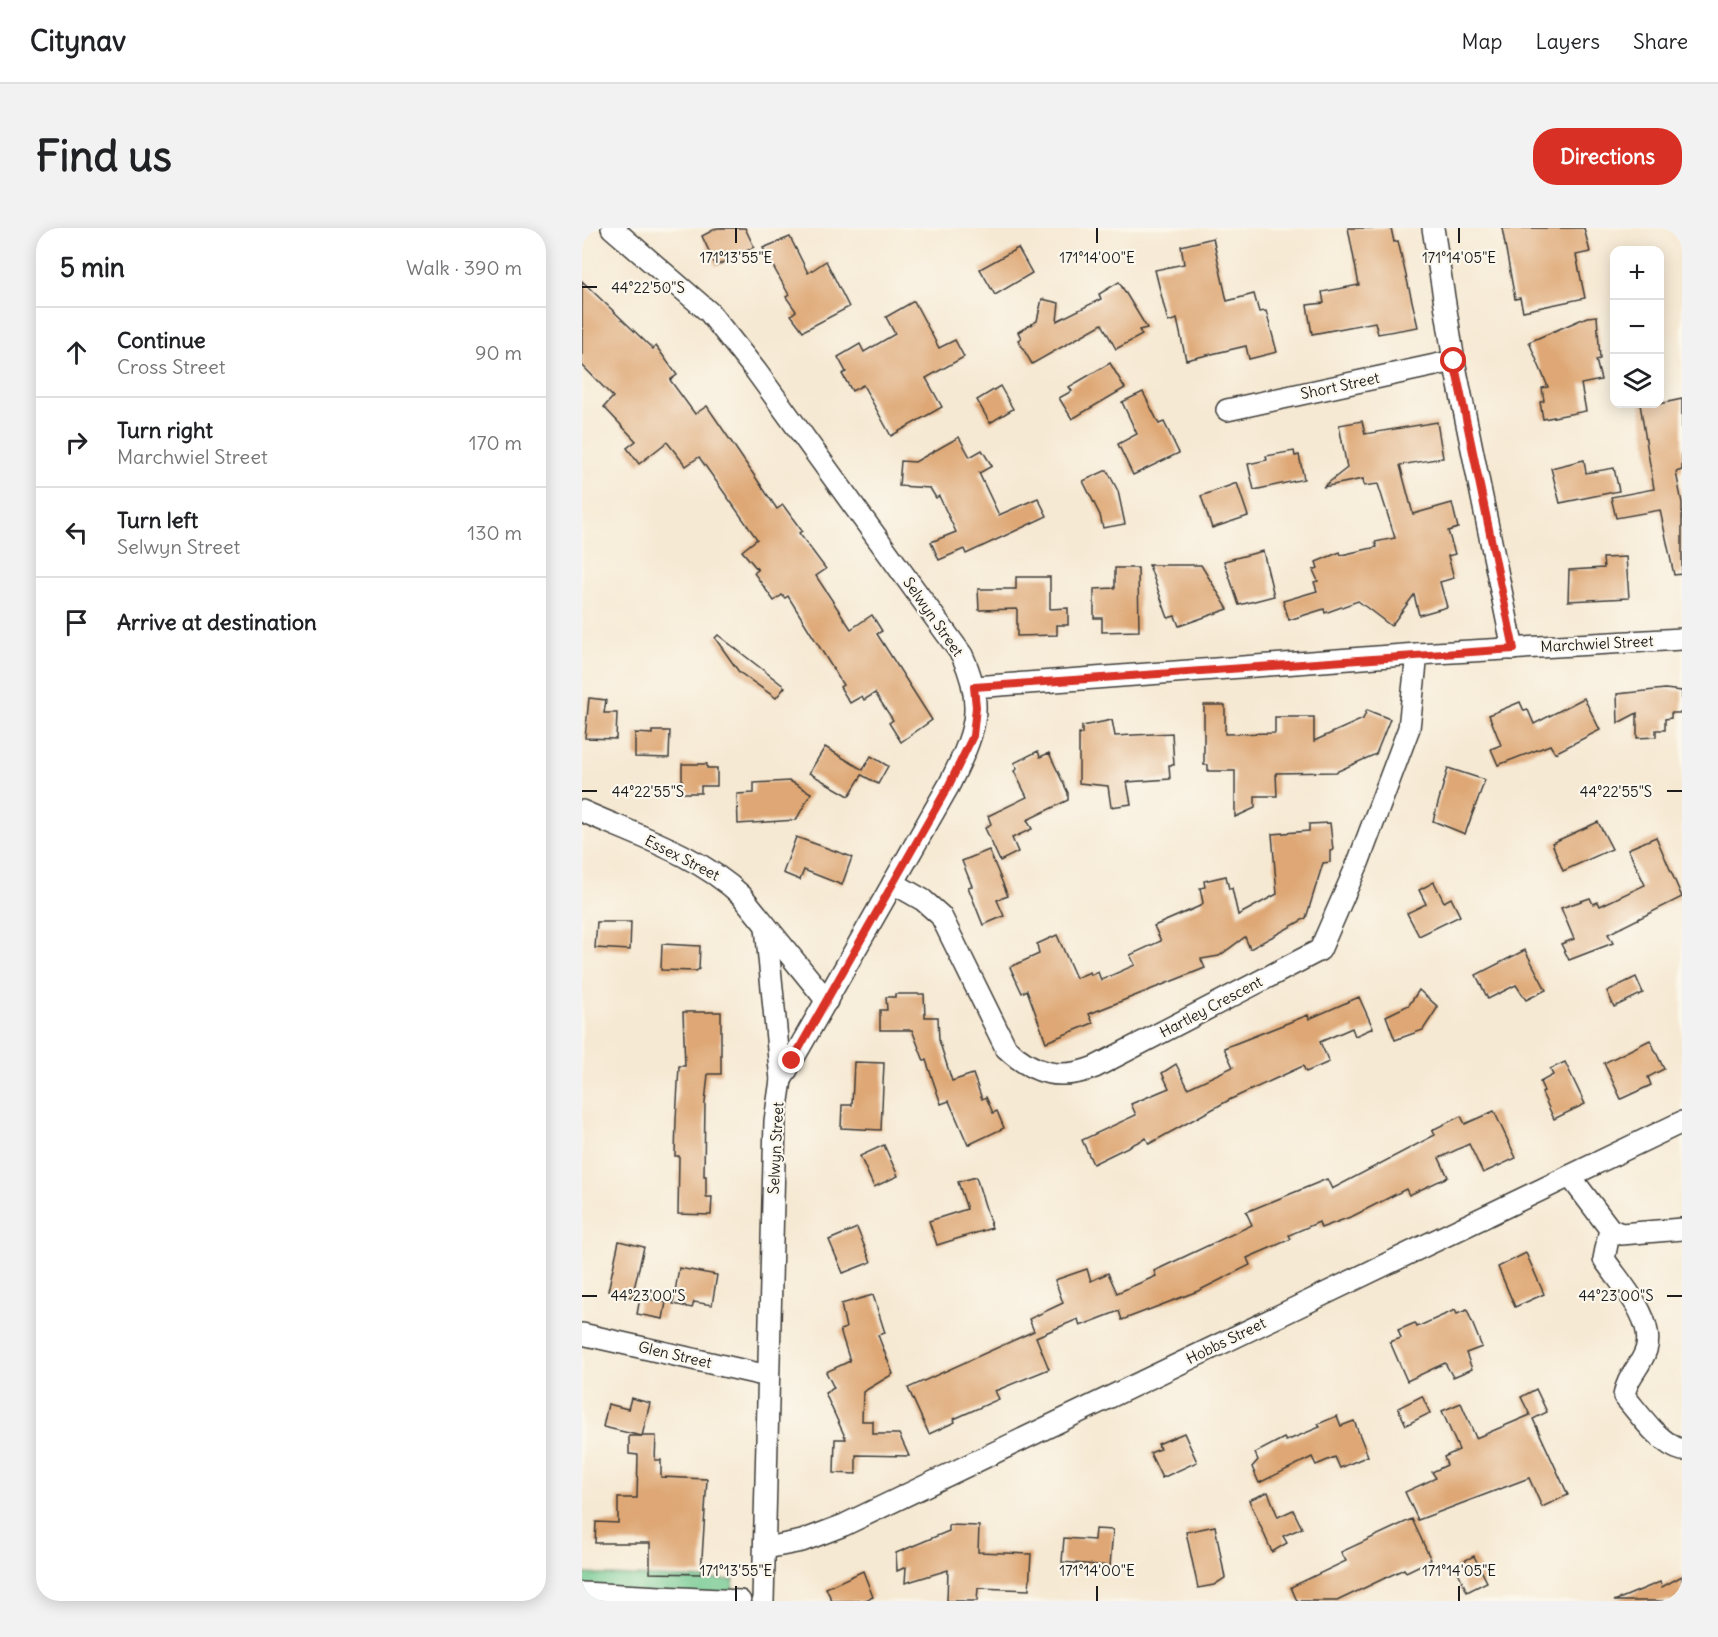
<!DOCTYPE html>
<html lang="en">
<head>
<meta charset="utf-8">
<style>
  :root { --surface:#fff; --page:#f2f2f2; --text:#202124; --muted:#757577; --line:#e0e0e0; --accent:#d93025 }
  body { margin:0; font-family:Delius,sans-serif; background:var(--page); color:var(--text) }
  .controls { position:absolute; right:18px; top:18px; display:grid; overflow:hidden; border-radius:12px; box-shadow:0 3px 15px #0003 }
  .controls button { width:54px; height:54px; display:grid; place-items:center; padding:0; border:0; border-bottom:2px solid var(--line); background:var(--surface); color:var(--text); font:30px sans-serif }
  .stop { position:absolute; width:18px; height:18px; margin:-14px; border:4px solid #d93025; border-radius:50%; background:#fff }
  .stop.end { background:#d93025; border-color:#fff; box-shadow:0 2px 6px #0008 }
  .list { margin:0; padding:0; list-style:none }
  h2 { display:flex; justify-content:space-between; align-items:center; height:78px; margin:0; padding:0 24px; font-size:26px }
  h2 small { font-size:20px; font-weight:400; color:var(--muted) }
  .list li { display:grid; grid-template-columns:39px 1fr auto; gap:18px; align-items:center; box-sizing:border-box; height:90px; padding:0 24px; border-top:2px solid var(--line) }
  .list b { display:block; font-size:22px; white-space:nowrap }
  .list p { margin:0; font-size:20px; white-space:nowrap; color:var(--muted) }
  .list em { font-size:20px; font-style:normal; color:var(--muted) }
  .icon { flex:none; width:33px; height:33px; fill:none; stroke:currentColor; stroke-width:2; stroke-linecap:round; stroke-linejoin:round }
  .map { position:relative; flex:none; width:1100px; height:1373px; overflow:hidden; border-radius:24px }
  header { display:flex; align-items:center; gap:36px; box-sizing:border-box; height:84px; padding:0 30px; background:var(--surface); border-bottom:2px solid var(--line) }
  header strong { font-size:28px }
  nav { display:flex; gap:33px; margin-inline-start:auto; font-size:21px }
  .intro { display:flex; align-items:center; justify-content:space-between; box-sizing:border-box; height:144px; padding:0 36px }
  h1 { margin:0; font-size:42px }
  .button { padding:15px 27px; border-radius:24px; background:var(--accent); color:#fff; font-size:21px; font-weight:700 }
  main { display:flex; gap:36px; padding:0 36px }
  aside { flex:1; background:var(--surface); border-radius:24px; box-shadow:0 3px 15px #0003 }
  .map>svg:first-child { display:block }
</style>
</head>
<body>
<header>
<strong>Citynav</strong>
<nav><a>Map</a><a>Layers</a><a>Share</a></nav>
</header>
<div class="intro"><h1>Find us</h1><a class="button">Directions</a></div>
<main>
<aside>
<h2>5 min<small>Walk · 390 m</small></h2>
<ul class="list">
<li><svg class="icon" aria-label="ahead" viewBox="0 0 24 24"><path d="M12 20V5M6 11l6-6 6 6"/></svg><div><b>Continue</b><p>Cross Street</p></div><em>90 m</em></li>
<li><svg class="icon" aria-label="right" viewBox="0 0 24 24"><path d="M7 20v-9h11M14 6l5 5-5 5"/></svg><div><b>Turn right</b><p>Marchwiel Street</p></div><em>170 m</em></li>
<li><svg class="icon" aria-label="left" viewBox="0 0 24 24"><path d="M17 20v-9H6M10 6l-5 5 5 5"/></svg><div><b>Turn left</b><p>Selwyn Street</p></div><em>130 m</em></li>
<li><svg class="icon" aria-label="arrive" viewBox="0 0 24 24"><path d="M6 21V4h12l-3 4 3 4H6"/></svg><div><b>Arrive at destination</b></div></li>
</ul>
</aside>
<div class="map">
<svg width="1100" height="1373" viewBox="0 0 1100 1373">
  <rect width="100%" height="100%" fill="#fbf7ec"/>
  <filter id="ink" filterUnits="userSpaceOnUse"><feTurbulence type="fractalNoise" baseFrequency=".0167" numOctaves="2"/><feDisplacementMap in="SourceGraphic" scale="12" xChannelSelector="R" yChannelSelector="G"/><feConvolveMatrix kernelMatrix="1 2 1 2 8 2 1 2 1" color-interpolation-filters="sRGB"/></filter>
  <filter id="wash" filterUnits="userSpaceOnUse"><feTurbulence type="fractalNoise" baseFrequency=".008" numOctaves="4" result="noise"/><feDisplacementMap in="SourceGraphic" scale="24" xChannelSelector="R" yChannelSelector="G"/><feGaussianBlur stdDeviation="1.35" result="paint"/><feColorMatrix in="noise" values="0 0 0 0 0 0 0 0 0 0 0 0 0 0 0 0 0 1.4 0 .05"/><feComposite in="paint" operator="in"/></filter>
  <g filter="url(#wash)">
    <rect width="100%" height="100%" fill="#f6e9d3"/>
    <path fill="#6ec78e" stroke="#457255" stroke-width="1.5" d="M 0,1346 L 152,1352 L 148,1373 L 0,1373 Z"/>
    <g id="blocks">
      <g fill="#dea775">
        <path d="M 135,0 L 163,0 L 172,19 L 134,38 L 120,8 Z"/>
        <path d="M 766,0 L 809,0 L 812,14 L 816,13 L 836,99 L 796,106 L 793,94 L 730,106 L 725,77 L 742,75 L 740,64 L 777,57 Z"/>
        <path d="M 920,0 L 1002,0 L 1008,24 L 994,27 L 1003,70 L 941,83 L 938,70 L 933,71 Z"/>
        <path d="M 208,9 L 226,45 L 244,33 L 267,79 L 221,103 L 209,87 L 214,83 L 204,69 L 207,67 L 181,20 Z"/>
        <path d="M 631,10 L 645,73 L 672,66 L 677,84 L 684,83 L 695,124 L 667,131 L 664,118 L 604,132 L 595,91 L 586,94 L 573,42 L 602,36 L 599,18 Z"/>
        <path d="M 436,20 L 450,45 L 413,67 L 398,41 Z"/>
        <path d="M 0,53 L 71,121 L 74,118 L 95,147 L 88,152 L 113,186 L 125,178 L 195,281 L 201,277 L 220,303 L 217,305 L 244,341 L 234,348 L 269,401 L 290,387 L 300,403 L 295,406 L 350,492 L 319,514 L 307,495 L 311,492 L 293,465 L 282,472 L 280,468 L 268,475 L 258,459 L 261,457 L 206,368 L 203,370 L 200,367 L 192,373 L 172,345 L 176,342 L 160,323 L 175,311 L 117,229 L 104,238 L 85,214 L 57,236 L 45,220 L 54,213 L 22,179 L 31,169 L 0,137 Z"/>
        <path d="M 537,54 L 565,100 L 557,102 L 560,107 L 534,121 L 520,96 L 450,136 L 436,112 L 439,110 L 436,104 L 455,93 L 460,71 L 477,75 L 475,93 L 519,71 L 517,66 Z"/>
        <path d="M 332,73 L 357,120 L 373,112 L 382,129 L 344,150 L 360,179 L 309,208 L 281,157 L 270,163 L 260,146 L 264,144 L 256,129 L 278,116 L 282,124 L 313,106 L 304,89 Z"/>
        <path d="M 1015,88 L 1018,131 L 1014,132 L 1019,152 L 999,156 L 1004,183 L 961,191 L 958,174 L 962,173 L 960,160 L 966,159 L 947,114 L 1005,89 Z"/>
        <path d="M 528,135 L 543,160 L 490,191 L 477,170 L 490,163 L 487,159 Z"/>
        <path d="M 418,158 L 431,181 L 408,195 L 395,172 Z"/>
        <path d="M 561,164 L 577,196 L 582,194 L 597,225 L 551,247 L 536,216 L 555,206 L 540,174 Z"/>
        <path d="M 1100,171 L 1100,242 L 1094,244 L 1100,275 L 1100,346 L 1092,347 L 1078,282 L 1034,290 L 1029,269 L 1072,261 L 1058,176 L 1077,176 Z"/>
        <path d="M 780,193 L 783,206 L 855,194 L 861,230 L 818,237 L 831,286 L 870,275 L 876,300 L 866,303 L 873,326 L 866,328 L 872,350 L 858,354 L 865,379 L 837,387 L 832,367 L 809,398 L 776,373 L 743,385 L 742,381 L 707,392 L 701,373 L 735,363 L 732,354 L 736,353 L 731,342 L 736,340 L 734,334 L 758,324 L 759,327 L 795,319 L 793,314 L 813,310 L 796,256 L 782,258 L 781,251 L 741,259 L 765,240 L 757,197 Z"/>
        <path d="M 377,209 L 388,229 L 400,222 L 410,238 L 397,245 L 417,287 L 456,270 L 465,288 L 384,326 L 382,321 L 357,332 L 349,314 L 374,304 L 357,268 L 354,270 L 348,260 L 317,258 L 319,233 L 333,234 Z"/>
        <path d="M 712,223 L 713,228 L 717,227 L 722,251 L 672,262 L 666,236 L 685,232 L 684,228 Z"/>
        <path d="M 1002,232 L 1004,245 L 1032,240 L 1037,263 L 978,275 L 969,240 Z"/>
        <path d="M 525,242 L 536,263 L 543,296 L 521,300 L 518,287 L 501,253 Z"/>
        <path d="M 655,255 L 666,288 L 630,300 L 619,268 Z"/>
        <path d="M 681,323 L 692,368 L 657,377 L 642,333 Z"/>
        <path d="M 1044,329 L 1047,370 L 986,373 L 987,342 L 1022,340 L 1021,330 Z"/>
        <path d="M 567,337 L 619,337 L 646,381 L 597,398 L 593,388 L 586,390 Z"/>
        <path d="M 533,340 L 556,340 L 557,403 L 520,404 L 520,390 L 512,390 L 512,361 L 533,360 Z"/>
        <path d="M 434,349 L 468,349 L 468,381 L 486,380 L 486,397 L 475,397 L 475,407 L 435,408 L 435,381 L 397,382 L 396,361 L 434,361 Z"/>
        <path d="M 136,407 L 203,459 L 194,470 L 157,444 L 133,410 Z"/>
        <path d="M 1083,461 L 1100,463 L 1100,485 L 1089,485 L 1089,490 L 1083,491 L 1083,502 L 1074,502 L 1074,509 L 1055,510 L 1055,485 L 1036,495 L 1035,466 Z"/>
        <path d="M 7,470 L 24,472 L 22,485 L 35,485 L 34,511 L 3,510 Z"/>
        <path d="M 1002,470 L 1018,502 L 973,525 L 968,517 L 916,537 L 909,521 L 919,517 L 907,487 L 938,474 L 942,483 L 946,482 L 952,496 Z"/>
        <path d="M 622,477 L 643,477 L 643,506 L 693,505 L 693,489 L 732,489 L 732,513 L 781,491 L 785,482 L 808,491 L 794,526 L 754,544 L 694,545 L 695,568 L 673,568 L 673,580 L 653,589 L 653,543 L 626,543 L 626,537 L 622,537 Z"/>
        <path d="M 530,492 L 533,508 L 590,505 L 592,537 L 587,537 L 588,551 L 545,554 L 549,576 L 529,579 L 526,558 L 497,555 L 497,506 L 500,506 L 500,498 Z"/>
        <path d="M 70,503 L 88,503 L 87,530 L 53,529 L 53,505 L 70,506 Z"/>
        <path d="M 243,519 L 281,542 L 289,528 L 306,538 L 296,556 L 280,547 L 267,568 L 227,545 Z"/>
        <path d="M 456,523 L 458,529 L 467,525 L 486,565 L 486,572 L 445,592 L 450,601 L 430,610 L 436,624 L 418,633 L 403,600 L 409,596 L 406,588 L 445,569 L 432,543 L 435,541 L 432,535 Z"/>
        <path d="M 100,536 L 125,536 L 125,540 L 135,540 L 135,558 L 119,558 L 119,565 L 100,565 Z"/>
        <path d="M 866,540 L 903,552 L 883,606 L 851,593 Z"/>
        <path d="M 208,553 L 229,565 L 214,592 L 156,596 L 155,566 L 172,565 L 172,555 Z"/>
        <path d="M 1016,594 L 1030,621 L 981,643 L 970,615 Z"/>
        <path d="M 748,595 L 751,622 L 748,623 L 748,634 L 741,635 L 724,690 L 668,721 L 663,709 L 637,728 L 619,731 L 623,740 L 507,786 L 511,795 L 464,814 L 445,762 L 440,765 L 428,739 L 457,726 L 455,716 L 475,707 L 494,750 L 508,744 L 509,747 L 516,744 L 519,752 L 553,737 L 548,727 L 579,713 L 572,698 L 618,678 L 621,675 L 618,660 L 623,659 L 622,653 L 644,648 L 647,661 L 650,660 L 656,687 L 695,666 L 690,606 L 727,603 L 727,596 Z"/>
        <path d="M 214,609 L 270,629 L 260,657 L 222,642 L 218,652 L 201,645 Z"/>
        <path d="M 1074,609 L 1100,669 L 1026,706 L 1031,715 L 987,732 L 979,716 L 992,711 L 979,680 L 1008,670 L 1011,676 L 1016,674 L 1018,678 L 1063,657 L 1046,621 Z"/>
        <path d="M 407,622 L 426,668 L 415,672 L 422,688 L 401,697 L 386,659 L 390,658 L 380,633 Z"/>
        <path d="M 852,654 L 862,674 L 869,670 L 878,688 L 837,708 L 825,685 L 844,676 L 837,662 Z"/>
        <path d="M 15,694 L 49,694 L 48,722 L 13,720 Z"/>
        <path d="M 80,716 L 118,718 L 117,741 L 114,743 L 79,742 Z"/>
        <path d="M 943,722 L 964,762 L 944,772 L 934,757 L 906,771 L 894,747 Z"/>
        <path d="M 1054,749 L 1061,765 L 1032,779 L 1025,763 Z"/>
        <path d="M 837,762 L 856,779 L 841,802 L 813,812 L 804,788 L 827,777 Z"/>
        <path d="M 313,766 L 342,766 L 343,789 L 356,789 L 357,812 L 370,853 L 391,846 L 400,871 L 404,869 L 411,885 L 415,883 L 422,900 L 386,917 L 367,873 L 359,876 L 344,832 L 342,833 L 330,802 L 298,802 L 298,782 L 305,782 L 304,769 L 313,769 Z"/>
        <path d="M 777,769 L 791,800 L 773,808 L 770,800 L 738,814 L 747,834 L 724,844 L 721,838 L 649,871 L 567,916 L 564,910 L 511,936 L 500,912 L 554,887 L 549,876 L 587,860 L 580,845 L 594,836 L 606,860 L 651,839 L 642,820 L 726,787 L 727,791 Z"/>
        <path d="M 101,784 L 139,784 L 139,846 L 126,846 L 123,875 L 122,948 L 124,948 L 124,969 L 130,969 L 129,987 L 96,986 L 97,928 L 93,928 L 94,892 L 97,838 L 103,838 Z"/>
        <path d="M 1068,812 L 1082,841 L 1066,849 L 1069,857 L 1039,871 L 1022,835 Z"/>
        <path d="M 272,834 L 302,835 L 299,902 L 259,900 L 260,877 L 270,877 Z"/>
        <path d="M 983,834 L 1003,876 L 972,891 L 960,865 L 962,863 L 958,854 L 971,847 L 968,841 Z"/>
        <path d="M 912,883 L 934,930 L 901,945 L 887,916 L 857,930 L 866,949 L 827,967 L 824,961 L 771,988 L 739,1000 L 737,994 L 707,1007 L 709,1011 L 665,1030 L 668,1037 L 616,1063 L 540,1092 L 537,1083 L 498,1098 L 496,1091 L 454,1109 L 467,1141 L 413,1163 L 417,1171 L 372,1191 L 373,1194 L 347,1206 L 326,1160 L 452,1103 L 447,1091 L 481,1075 L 473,1052 L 505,1041 L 509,1053 L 526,1045 L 535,1065 L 574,1048 L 572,1043 L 670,997 L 664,984 L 745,951 L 750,961 L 853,907 L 850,902 L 879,888 L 883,896 Z"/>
        <path d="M 302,917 L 316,948 L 292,959 L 278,928 Z"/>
        <path d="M 394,949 L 410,1000 L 355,1017 L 347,993 L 385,981 L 376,954 Z"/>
        <path d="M 275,1000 L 289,1034 L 261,1045 L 247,1012 Z"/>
        <path d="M 37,1013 L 62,1019 L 50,1069 L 26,1063 Z"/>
        <path d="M 944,1025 L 962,1066 L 933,1079 L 916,1039 Z"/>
        <path d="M 97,1040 L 135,1047 L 130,1077 L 112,1074 L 110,1080 L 91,1076 Z"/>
        <path d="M 291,1067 L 303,1105 L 296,1107 L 311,1146 L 281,1164 L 280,1193 L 291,1193 L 291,1206 L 317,1206 L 327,1228 L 274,1227 L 274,1246 L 252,1245 L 253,1211 L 264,1211 L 243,1165 L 252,1160 L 244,1144 L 268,1133 L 258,1102 L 264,1100 L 259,1076 Z"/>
        <path d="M 58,1070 L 84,1074 L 81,1091 L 55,1086 Z"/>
        <path d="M 873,1082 L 875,1086 L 885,1082 L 900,1119 L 884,1125 L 890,1141 L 871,1149 L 863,1135 L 825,1153 L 808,1114 L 819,1110 L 816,1102 L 833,1095 L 835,1099 Z"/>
        <path d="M 954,1161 L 965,1184 L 951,1191 L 986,1267 L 960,1279 L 947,1250 L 836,1292 L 823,1264 L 854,1250 L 850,1244 L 865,1237 L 862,1229 L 877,1222 L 860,1183 L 879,1175 L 894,1210 L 948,1187 L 939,1169 Z"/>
        <path d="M 840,1168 L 848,1185 L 824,1197 L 816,1180 Z"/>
        <path d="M 49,1170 L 68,1175 L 60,1208 L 21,1199 L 26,1176 L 46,1181 Z"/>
        <path d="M 755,1188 L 759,1198 L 772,1193 L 786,1228 L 758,1240 L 753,1229 L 734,1237 L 730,1229 L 677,1255 L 670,1239 L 676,1232 L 673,1225 L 702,1210 L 704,1213 L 738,1199 L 736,1196 Z"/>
        <path d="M 602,1205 L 615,1234 L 580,1250 L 568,1225 L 578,1221 L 576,1216 Z"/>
        <path d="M 47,1208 L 74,1208 L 73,1232 L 79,1232 L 79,1249 L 125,1251 L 119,1346 L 68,1345 L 68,1315 L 13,1315 L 14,1294 L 36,1295 L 36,1270 L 55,1270 L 56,1227 L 47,1226 Z"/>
        <path d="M 686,1264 L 696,1289 L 711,1282 L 720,1300 L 701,1308 L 705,1315 L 690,1324 L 667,1272 Z"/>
        <path d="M 830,1291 L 849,1332 L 824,1344 L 822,1341 L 755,1373 L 715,1373 L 709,1359 L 764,1333 L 759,1324 Z"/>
        <path d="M 367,1297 L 397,1298 L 396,1324 L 449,1326 L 447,1362 L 396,1360 L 395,1373 L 365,1373 L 366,1342 L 323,1355 L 324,1339 L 315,1343 L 314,1325 L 367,1303 Z"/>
        <path d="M 633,1298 L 643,1350 L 632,1357 L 616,1360 L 604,1304 Z"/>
        <path d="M 513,1301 L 531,1302 L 528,1338 L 480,1334 L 482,1310 L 512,1312 Z"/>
        <path d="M 892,1328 L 905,1354 L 885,1364 L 873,1337 Z"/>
        <path d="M 281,1343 L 291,1369 L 281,1373 L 250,1373 L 244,1360 Z"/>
        <path d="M 1100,1348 L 1100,1373 L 1032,1373 L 1078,1354 L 1080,1359 Z"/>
      </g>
    </g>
  </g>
  <g filter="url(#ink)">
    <use href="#blocks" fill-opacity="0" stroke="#3d3b37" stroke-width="1.5"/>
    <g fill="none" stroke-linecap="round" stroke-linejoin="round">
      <g stroke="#3d3b37" stroke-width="24">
        <g id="minor">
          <path d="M 30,0 L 127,84 L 174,143 L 380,427 C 405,481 391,508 367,557 L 199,852 L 193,893 L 181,1373"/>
          <path d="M 851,0 L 872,133 L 931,421"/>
          <path d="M 645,182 L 872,133"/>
          <path d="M 392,459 L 835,426 L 1100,411"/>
          <path d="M 0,583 C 54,607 117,627 160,668 L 245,773"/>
          <path d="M 311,655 L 341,672 L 359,688 L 424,820 C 451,846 478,853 513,839 L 738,722 L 776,635 L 827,500 L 835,426"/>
          <path d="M 184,699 L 199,852"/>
          <path d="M 988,948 L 1028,1001 L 1039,1006 L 1100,1001"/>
          <path d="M 1028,1001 L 1022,1031 C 1038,1055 1074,1092 1064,1122 C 1058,1140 1045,1148 1042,1168 C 1057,1185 1077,1216 1100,1222"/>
          <path d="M 0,1106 L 186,1148"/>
          <path d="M 184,1320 L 220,1313 L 262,1297 L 1100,894"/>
          <path d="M 0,1365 L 158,1373"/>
        </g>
      </g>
      <use href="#minor" stroke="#fff" stroke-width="21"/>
    </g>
  </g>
  <g fill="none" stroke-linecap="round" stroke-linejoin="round" filter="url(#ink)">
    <path stroke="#d93025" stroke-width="8" d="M 210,833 L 367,557 L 391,508 L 394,479 L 392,459 L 932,421 L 872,133"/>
  </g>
  <path fill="none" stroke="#1c1c1c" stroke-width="2" d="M 154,0 L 154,15M 515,0 L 515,15M 877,0 L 877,15M 0,59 L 15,59M 0,563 L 15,563M 1085,563 L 1100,563M 0,1068 L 15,1068M 1085,1068 L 1100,1068M 154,1358 L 154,1373M 515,1358 L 515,1373M 877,1358 L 877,1373"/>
  <g text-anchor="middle" stroke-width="4.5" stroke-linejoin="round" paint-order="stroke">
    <g font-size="15" fill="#1c1c1c" stroke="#fbf7ec">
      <text transform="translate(758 158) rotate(-12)" y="5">Short Street</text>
      <text transform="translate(351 389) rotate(55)" y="5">Selwyn Street</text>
      <text transform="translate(1015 416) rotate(-3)" y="5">Marchwiel Street</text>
      <text transform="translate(100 630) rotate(27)" y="5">Essex Street</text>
      <text transform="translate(629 779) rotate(-28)" y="5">Hartley Crescent</text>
      <text transform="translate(194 920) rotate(-87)" y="5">Selwyn Street</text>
      <text transform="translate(644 1113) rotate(-26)" y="5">Hobbs Street</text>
      <text transform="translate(93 1127) rotate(13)" y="5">Glen Street</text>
    </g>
  </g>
  <g font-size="15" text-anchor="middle" fill="#1c1c1c" stroke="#fbf7ec" stroke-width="4.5" stroke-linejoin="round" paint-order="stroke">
    <text x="154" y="35">171°13'55"E</text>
    <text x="515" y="35">171°14'00"E</text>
    <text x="877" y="35">171°14'05"E</text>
    <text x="66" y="65">44°22'50"S</text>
    <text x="66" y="569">44°22'55"S</text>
    <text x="1034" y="569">44°22'55"S</text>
    <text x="66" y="1073">44°23'00"S</text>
    <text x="1034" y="1073">44°23'00"S</text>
    <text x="154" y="1348">171°13'55"E</text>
    <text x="515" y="1348">171°14'00"E</text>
    <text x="877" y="1348">171°14'05"E</text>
  </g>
</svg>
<div class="controls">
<button>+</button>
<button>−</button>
<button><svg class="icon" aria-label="layers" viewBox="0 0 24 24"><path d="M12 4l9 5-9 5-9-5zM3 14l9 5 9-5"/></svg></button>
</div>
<div class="stop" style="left:872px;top:133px"></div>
<div class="stop end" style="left:210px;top:833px"></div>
</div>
</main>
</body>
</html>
